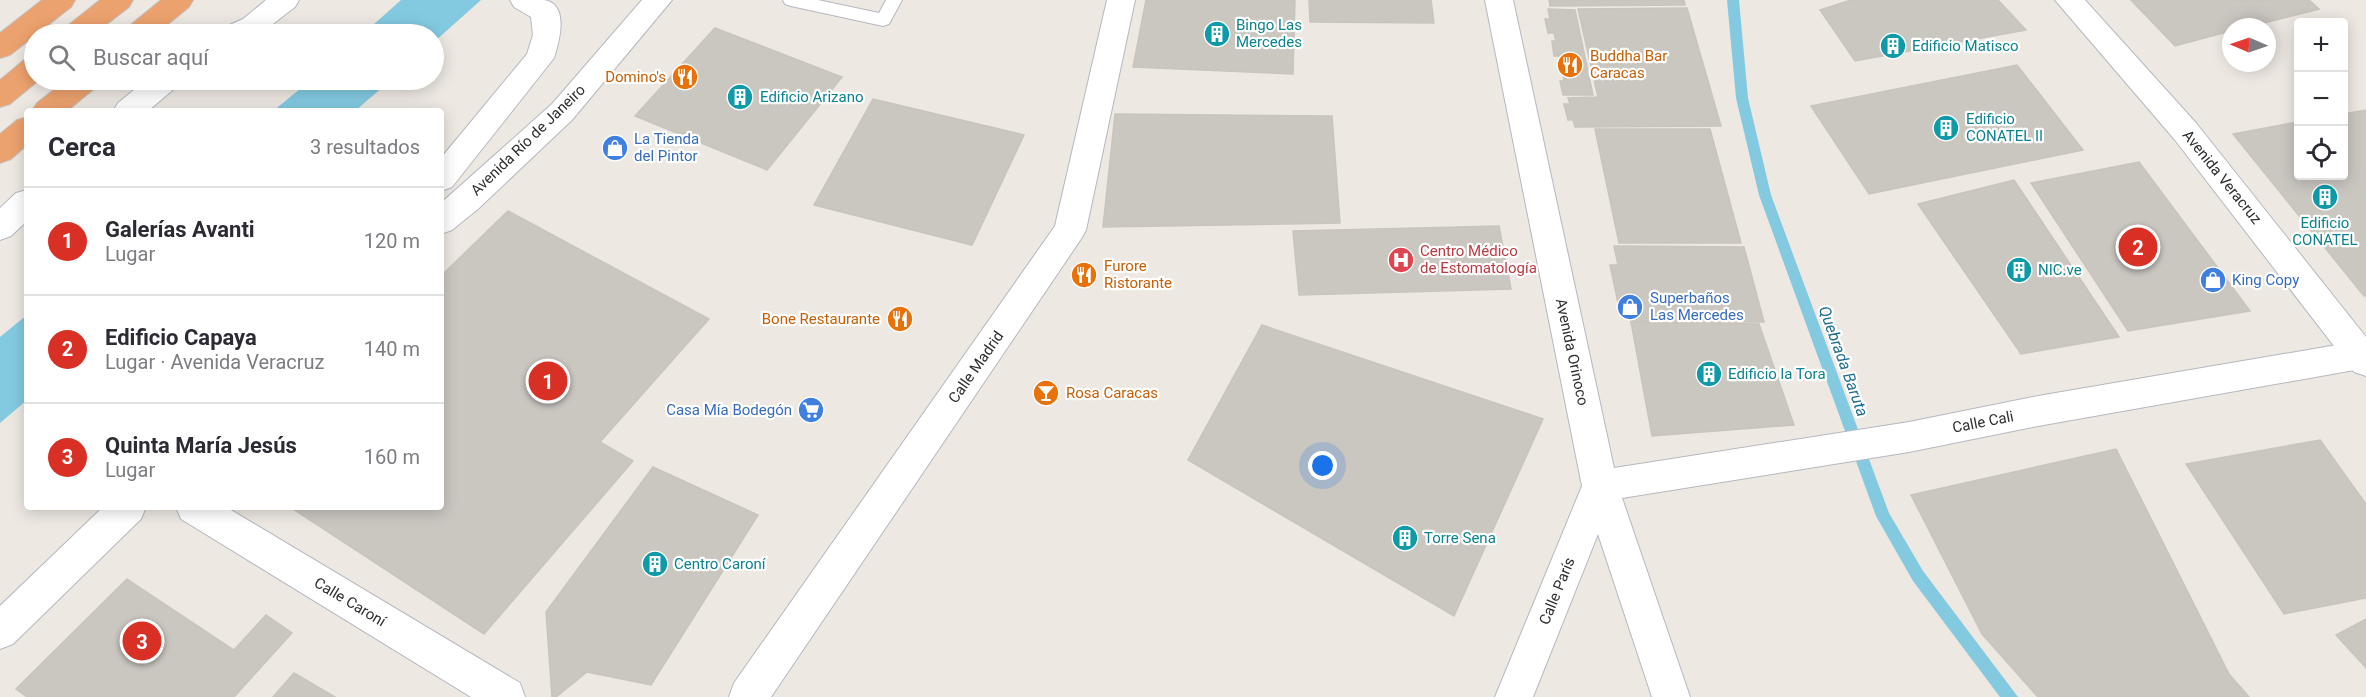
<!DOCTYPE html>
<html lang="es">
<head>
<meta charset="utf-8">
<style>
  :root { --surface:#fff; --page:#f2f2f3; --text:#2b2b33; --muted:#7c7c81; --line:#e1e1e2; --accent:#d93025 }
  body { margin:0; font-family:Roboto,sans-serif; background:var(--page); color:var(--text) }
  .controls { position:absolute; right:18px; top:18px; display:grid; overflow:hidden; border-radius:6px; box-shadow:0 3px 15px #0003 }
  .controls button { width:54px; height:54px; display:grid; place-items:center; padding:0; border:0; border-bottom:2px solid var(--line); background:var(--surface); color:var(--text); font:30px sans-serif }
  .compass { position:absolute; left:2222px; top:18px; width:54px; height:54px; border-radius:50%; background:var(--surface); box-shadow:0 3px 15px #0003; rotate:272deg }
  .you { position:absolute; left:1323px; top:466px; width:21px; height:21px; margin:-15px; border:4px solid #fff; border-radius:50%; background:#1a73e8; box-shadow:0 0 0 9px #1a73e833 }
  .badge { display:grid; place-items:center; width:39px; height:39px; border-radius:50%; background:var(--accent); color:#fff; font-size:20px; font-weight:700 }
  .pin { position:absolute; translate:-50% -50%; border:3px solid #fff; box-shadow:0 2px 6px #0006 }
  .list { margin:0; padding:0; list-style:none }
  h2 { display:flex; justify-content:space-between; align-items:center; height:78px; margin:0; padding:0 24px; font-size:26px }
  h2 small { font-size:20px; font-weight:400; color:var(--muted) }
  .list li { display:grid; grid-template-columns:39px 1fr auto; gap:18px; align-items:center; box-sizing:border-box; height:108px; padding:0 24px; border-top:2px solid var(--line) }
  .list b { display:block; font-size:22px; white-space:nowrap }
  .list p { margin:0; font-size:20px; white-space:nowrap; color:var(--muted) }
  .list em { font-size:20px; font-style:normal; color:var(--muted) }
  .icon { flex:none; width:33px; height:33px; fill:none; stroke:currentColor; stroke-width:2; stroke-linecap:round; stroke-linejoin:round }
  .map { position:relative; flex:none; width:2366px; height:697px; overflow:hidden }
  .search { position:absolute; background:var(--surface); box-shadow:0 3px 15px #0003; left:24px; top:24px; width:420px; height:66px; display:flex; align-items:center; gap:15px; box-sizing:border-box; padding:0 21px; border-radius:33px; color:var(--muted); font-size:22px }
  .panel { position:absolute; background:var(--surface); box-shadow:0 3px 15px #0003; left:24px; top:108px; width:420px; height:402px; border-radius:6px }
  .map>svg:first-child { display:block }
</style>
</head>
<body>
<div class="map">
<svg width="2366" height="697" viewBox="0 0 2366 697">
  <rect width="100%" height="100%" fill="#ede8e2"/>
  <g fill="#83cae1">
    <path d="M 401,0 L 481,0 L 434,42 L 434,34 L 363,34 Z"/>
    <path d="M 311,80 L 391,80 L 355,111 L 273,111 Z"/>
    <path d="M 27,315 L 27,400 L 0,423 L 0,337 Z"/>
  </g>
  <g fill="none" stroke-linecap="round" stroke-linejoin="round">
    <path fill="#83cae1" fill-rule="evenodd" d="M 1727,0 L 1739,0 L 1748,98 L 1771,195 L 1889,513 L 1923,571 L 2018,697 L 2000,697 L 1913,581 L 1876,516 L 1759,195 L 1736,98 Z"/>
  </g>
  <g fill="#cac6c0" stroke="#c9c4bc" stroke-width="1.5">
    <path d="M 1146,0 L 1295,0 L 1293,74 L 1133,67 Z"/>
    <path d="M 1309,0 L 1431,0 L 1434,23 L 1310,22 Z"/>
    <path d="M 1549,0 L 1684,0 L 1685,5 L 1550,6 Z"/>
    <path d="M 1851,0 L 1998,0 L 2026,30 L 1855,61 L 1820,10 Z"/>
    <path d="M 2131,0 L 2309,0 L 2319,9 L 2248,27 L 2231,27 L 2231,31 L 2175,46 Z"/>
    <path d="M 1687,8 L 1721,126 L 1575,127 L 1573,120 L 1568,120 L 1564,104 L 1570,104 L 1568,98 L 1598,97 L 1578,9 Z"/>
    <path d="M 1548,9 L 1575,10 L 1593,95 L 1563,95 L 1560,81 L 1564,81 L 1559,56 L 1554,56 L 1552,41 L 1556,41 L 1554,33 L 1548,33 L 1545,19 L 1550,19 Z"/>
    <path d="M 715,28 L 842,77 L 767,170 L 635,116 Z"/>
    <path d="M 2017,65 L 2083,150 L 1869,194 L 1811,106 Z"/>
    <path d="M 873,99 L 1024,135 L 972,245 L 814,205 Z"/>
    <path d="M 2366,110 L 2366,296 L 2364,296 L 2233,134 L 2298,122 L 2298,176 L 2344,176 L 2344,114 Z"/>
    <path d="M 1115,114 L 1332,116 L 1340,223 L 1103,227 Z"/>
    <path d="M 1595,129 L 1710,129 L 1741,243 L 1619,243 Z"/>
    <path d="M 2139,162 L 2250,311 L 2128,331 L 2031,183 Z"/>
    <path d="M 2014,180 L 2119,337 L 2021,354 L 1918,204 Z"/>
    <path d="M 508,211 L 709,319 L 600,442 L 633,461 L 484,634 L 290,507 L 441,507 L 441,276 Z"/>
    <path d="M 1499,226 L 1511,289 L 1299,295 L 1293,231 Z"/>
    <path d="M 1614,246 L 1744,247 L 1764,322 L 1631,322 L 1628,313 L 1620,312 L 1610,265 L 1618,265 Z"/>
    <path d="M 1631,322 L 1759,324 L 1794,425 L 1652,436 Z"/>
    <path d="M 1262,325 L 1543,419 L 1454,616 L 1188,460 Z"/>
    <path d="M 2320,440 L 2366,504 L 2366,598 L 2284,614 L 2186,464 Z"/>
    <path d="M 2116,449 L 2229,674 L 2249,697 L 2038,697 L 1982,634 L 1911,495 Z"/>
    <path d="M 653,467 L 758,515 L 651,685 L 587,672 L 556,697 L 552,697 L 546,612 Z"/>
    <path d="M 127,579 L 234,650 L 266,615 L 292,633 L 234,697 L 27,697 L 16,689 Z"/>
    <path d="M 2366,619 L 2366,668 L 2336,635 Z"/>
    <path d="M 294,673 L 335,697 L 273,697 Z"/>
  </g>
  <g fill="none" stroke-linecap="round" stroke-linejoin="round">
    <g stroke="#b5b8c0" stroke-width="2">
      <path id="service" d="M 783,0 L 818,0 L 879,13 L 886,0 L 902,0 L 889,24 L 883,26 L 791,6 L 785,4 Z"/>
    </g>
    <g stroke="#b5b8c0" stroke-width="2">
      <g id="minor">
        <path d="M 1107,0 L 1135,0 L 1086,230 L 1081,239 L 771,697 L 729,697 L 734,683 L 1055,226 Z"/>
        <path d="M 1485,0 L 1513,0 L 1614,468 L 1909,422 L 2038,396 L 2366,340 L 2366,368 L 2038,426 L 1909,452 L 1622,498 L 1690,697 L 1652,697 L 1598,534 L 1533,697 L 1495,697 L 1582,486 Z"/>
        <path d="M 176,507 L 226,507 L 520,683 L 525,697 L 471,697 L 181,519 Z"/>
      </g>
    </g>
    <g stroke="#b5b8c0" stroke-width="2">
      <g id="tertiary">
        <path d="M 266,0 L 299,0 L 295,7 L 260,34 L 221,34 L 225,27 L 243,19 Z"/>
        <path d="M 510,0 C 521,0 533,0 544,0 C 570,4 559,42 554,58 L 452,187 L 441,191 L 441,158 L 527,54 L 533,35 L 531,17 L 514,7 Z"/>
        <path d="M 642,0 L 672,0 L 572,120 L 478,209 L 452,230 L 441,234 L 441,203 L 552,104 Z"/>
        <path d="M 2055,0 L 2085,0 L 2196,123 L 2366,337 L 2366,376 L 2354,372 L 2175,140 Z"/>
        <path d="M 146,80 L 179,80 L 175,88 L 148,111 L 113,111 L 118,103 Z"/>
        <path d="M 27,190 L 27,221 L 11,236 L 0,240 L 0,208 L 16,193 Z"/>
        <path d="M 103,507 L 146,507 L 141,519 L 13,644 L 0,649 L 0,606 Z"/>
      </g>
    </g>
    <g stroke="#c4c4c4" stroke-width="2">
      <g id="motorway">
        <path d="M 42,0 L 75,0 L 71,7 L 10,55 L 0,58 L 0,33 Z"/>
        <path d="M 100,0 L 133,0 L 129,7 L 94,34 L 62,34 L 66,27 Z"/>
        <path d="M 161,0 L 193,0 L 189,7 L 156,34 L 124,34 L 128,27 Z"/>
        <path d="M 34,57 L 34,80 L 39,80 L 10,104 L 0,107 L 0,80 L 24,60 Z"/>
        <path d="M 66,80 L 99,80 L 95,88 L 67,111 L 32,111 L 37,103 Z"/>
        <path d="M 27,117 L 27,145 L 11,159 L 0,163 L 0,134 L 17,120 Z"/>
      </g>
    </g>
    <use href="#service" fill="#fff" fill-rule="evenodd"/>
    <use href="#minor" fill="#fff" fill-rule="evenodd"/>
    <use href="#tertiary" fill="#fff" fill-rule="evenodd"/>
    <use href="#motorway" fill="#eca26e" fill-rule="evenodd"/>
  </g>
  <defs>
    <g id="building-disc" transform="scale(1.35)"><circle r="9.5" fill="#0f9aa8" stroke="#fff"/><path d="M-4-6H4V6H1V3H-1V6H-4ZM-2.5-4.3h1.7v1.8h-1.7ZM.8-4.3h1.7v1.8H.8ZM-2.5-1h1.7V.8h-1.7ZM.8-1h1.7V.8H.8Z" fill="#fff"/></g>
    <g id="restaurant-disc" transform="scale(1.35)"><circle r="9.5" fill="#e8710a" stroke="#fff"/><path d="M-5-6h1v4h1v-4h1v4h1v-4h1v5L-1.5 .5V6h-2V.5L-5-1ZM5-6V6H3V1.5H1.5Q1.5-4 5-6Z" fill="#fff"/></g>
    <g id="shop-disc" transform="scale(1.35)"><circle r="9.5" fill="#3f7fe0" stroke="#fff"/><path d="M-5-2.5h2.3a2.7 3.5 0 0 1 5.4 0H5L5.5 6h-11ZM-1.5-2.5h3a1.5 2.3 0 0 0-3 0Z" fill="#fff"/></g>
    <g id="hospital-disc" transform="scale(1.35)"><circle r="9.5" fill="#e0444e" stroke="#fff"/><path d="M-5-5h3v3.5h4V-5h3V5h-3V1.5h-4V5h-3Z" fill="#fff"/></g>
    <g id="bar-disc" transform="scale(1.35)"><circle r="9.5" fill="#e8710a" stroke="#fff"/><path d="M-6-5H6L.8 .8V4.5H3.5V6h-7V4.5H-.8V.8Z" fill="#fff"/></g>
    <g id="supermarket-disc" transform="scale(1.35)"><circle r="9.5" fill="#3f7fe0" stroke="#fff"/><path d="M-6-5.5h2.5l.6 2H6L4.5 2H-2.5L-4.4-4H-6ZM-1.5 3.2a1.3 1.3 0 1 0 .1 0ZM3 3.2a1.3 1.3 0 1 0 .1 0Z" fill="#fff"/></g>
  </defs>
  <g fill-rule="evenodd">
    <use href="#building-disc" x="1217" y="34"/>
    <use href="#building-disc" x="1893" y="46"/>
    <use href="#restaurant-disc" x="1570" y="65"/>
    <use href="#restaurant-disc" x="685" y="77"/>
    <use href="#building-disc" x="740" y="97"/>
    <use href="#building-disc" x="1946" y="128"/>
    <use href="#shop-disc" x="615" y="148"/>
    <use href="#building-disc" x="2325" y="197"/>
    <use href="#hospital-disc" x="1401" y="260"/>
    <use href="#building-disc" x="2019" y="270"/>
    <use href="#restaurant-disc" x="1084" y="275"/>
    <use href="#shop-disc" x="2213" y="280"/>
    <use href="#shop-disc" x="1630" y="307"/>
    <use href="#restaurant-disc" x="900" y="319"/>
    <use href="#building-disc" x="1709" y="374"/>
    <use href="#bar-disc" x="1046" y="393"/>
    <use href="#supermarket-disc" x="811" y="410"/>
    <use href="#building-disc" x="1405" y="538"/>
    <use href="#building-disc" x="655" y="564"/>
  </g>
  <g text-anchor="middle" stroke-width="4.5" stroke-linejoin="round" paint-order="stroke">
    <g font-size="15" fill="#0d838f" stroke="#fff" text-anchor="start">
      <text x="1236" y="30">Bingo Las<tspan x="1236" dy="17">Mercedes</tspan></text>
      <text x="1912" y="51">Edificio Matisco</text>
      <text x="760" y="102">Edificio Arizano</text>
      <text x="1966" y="124">Edificio<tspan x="1966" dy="17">CONATEL II</tspan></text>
      <text x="2325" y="228" text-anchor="middle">Edificio<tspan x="2325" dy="17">CONATEL</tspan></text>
      <text x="2038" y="275">NIC.ve</text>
      <text x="1728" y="379">Edificio la Tora</text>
      <text x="1424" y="543">Torre Sena</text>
      <text x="674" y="569">Centro Caroní</text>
    </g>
    <g font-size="15" fill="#c56008" stroke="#fff" text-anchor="start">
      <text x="1590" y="61">Buddha Bar<tspan x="1590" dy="17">Caracas</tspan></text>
      <text x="666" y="82" text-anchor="end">Domino's</text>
      <text x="1104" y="271">Furore<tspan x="1104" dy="17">Ristorante</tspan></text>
      <text x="880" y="324" text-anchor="end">Bone Restaurante</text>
      <text x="1066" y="398">Rosa Caracas</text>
    </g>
    <g font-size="15" fill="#366cbe" stroke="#fff" text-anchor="start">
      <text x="634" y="144">La Tienda<tspan x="634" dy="17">del Pintor</tspan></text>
      <text x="2232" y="285">King Copy</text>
      <text x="1650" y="303">Superbaños<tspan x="1650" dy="17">Las Mercedes</tspan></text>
      <text x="792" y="415" text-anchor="end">Casa Mía Bodegón</text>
    </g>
    <g font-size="15" fill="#2e2e2e" stroke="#fff">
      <text transform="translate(528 140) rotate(-44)" y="5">Avenida Río de Janeiro</text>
      <text transform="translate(2222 177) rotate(51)" y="5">Avenida Veracruz</text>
      <text transform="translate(1572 352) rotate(78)" y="5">Avenida Orinoco</text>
      <text transform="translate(976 367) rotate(-55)" y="5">Calle Madrid</text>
      <text transform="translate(1983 422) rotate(-11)" y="5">Calle Cali</text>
      <text transform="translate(1557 591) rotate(-68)" y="5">Calle París</text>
      <text transform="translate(350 602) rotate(31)" y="5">Calle Caroní</text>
    </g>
    <g font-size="15" fill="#be3a42" stroke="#fff" text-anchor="start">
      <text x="1420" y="256">Centro Médico<tspan x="1420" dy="17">de Estomatología</tspan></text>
    </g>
    <g font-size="16" font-style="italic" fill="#1e6c91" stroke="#fff">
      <text transform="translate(1844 361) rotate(70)" y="6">Quebrada Baruta</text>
    </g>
  </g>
</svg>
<div class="controls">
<button>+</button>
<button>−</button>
<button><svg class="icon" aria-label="locate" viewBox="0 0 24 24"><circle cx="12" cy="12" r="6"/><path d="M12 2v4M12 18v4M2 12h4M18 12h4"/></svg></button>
</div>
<svg class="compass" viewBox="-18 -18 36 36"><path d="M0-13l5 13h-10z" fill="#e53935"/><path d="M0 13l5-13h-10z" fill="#7c7c81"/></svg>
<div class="you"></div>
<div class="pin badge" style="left:548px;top:381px">1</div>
<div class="pin badge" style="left:2138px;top:247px">2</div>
<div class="pin badge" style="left:142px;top:641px">3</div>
<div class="search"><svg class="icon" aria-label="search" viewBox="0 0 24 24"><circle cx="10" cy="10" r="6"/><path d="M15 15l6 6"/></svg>Buscar aquí</div>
<section class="panel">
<h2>Cerca<small>3 resultados</small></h2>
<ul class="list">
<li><span class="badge">1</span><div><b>Galerías Avanti</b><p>Lugar</p></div><em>120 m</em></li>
<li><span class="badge">2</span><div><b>Edificio Capaya</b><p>Lugar · Avenida Veracruz</p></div><em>140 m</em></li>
<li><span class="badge">3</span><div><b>Quinta María Jesús</b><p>Lugar</p></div><em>160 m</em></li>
</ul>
</section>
</div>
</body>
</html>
